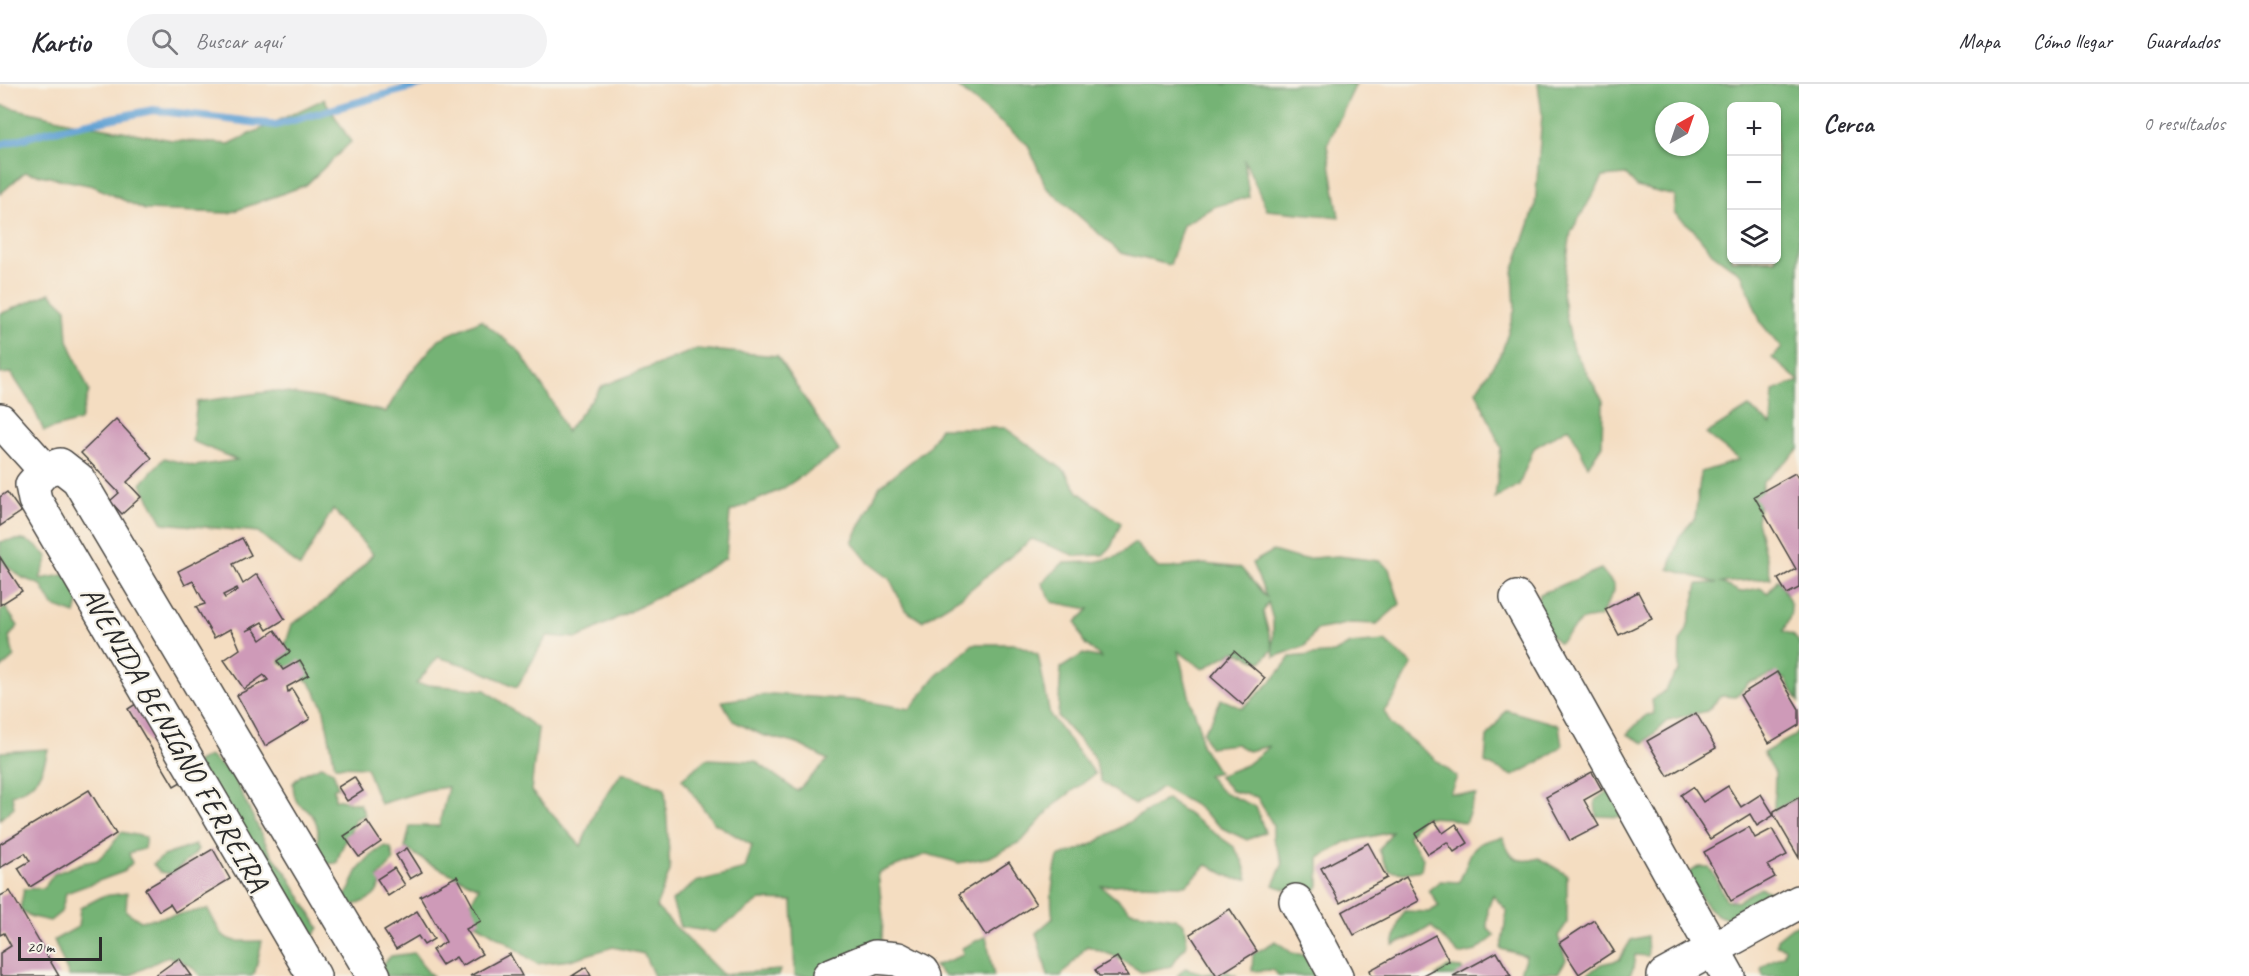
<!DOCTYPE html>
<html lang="es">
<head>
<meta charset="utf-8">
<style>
  :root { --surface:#fff; --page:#f2f2f3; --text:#2b2b33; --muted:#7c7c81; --line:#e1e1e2 }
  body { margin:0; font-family:Caveat,sans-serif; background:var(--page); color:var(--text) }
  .controls { position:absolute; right:18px; top:18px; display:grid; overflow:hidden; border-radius:9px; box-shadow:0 2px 4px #0004 }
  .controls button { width:54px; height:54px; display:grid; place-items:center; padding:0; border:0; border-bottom:2px solid var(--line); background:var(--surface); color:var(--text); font:30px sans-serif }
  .compass { position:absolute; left:1655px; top:18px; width:54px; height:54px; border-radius:50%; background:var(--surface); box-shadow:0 2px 4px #0004; rotate:40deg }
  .scale { position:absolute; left:18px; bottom:15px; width:84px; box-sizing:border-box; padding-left:6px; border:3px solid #2b2b2b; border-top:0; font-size:16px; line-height:21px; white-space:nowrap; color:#2b2b2b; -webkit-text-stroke:4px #f7f3e8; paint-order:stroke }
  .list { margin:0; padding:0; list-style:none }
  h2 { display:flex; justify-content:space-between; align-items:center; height:78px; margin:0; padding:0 24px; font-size:26px }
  h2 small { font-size:20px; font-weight:400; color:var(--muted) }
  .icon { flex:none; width:33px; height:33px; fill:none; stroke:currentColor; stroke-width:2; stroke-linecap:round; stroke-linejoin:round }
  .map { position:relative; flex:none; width:1799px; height:892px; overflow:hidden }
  header { display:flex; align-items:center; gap:36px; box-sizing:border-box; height:84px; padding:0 30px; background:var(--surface); border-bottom:2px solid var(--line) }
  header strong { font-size:28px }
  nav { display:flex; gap:33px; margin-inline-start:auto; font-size:21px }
  .search { width:420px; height:54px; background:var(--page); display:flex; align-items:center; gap:15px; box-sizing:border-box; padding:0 21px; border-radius:33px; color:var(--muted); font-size:22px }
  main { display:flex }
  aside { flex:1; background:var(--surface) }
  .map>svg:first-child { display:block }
</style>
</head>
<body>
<header>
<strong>Kartio</strong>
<div class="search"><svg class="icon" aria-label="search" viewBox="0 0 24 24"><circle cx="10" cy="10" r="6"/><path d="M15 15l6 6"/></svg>Buscar aquí</div>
<nav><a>Mapa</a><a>Cómo llegar</a><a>Guardados</a></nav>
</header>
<main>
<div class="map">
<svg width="1799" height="892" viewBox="0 0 1799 892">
  <rect width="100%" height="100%" fill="#f7f3e8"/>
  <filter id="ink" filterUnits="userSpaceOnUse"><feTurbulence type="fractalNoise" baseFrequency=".0167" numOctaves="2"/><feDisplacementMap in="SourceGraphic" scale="12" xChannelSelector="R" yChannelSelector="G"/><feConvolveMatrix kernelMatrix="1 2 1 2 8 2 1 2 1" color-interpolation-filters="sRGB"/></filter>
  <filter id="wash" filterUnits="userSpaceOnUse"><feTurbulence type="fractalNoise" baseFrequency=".008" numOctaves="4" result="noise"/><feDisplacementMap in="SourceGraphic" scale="24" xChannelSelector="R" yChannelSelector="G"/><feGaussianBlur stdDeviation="1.35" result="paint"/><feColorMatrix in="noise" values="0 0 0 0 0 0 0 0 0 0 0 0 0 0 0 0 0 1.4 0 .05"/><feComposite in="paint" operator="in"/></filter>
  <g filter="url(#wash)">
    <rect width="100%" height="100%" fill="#f4ddc1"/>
    <g fill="#75b374" stroke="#506f50" stroke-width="1.5" fill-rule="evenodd">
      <path d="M 954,0 L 1356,0 L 1327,61 L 1339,133 L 1267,126 L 1244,75 L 1249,113 L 1213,123 L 1183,141 L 1170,181 L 1121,169 L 1046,103 L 1028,61 Z"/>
      <path d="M 1538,0 L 1799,0 L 1799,365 L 1763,398 L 1757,437 L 1771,494 L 1721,499 L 1740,508 L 1760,504 L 1768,509 L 1778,495 C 1791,518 1797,524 1783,547 L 1793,551 L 1799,558 L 1799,618 L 1786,596 L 1773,590 L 1748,599 L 1736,613 L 1721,612 L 1707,627 L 1668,636 L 1644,659 L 1627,650 L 1646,631 L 1654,630 L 1652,616 L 1666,606 L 1675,590 L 1679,588 L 1680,558 L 1687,545 L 1698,500 L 1717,499 L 1669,485 L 1679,453 L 1695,434 L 1701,388 L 1739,376 L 1706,350 L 1749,323 L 1771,341 L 1773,307 L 1799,297 L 1772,274 L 1782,264 L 1761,239 L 1742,191 L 1712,169 L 1692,144 L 1674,129 L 1675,112 L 1637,103 L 1626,91 L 1603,93 L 1571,148 L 1562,209 L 1572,263 L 1603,317 L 1602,361 L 1588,382 L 1569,343 L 1534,364 L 1519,401 L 1495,414 L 1501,364 L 1476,307 L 1502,268 L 1515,225 L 1513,188 L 1535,123 L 1542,30 ZM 1732,22 L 1776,22 L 1776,176 L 1732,176 ZM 1664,27 L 1700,27 L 1700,63 L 1664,63 Z"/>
      <path d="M 324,15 L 351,58 L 306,101 L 229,129 L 145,126 L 93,102 L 25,88 L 0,110 L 0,21 L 72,38 L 172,56 L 229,60 Z"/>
      <path d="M 50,209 L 66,224 L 68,256 L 89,307 L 80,337 L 44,347 L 32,321 L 11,289 L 0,290 L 0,230 Z"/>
      <path d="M 481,236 L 519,267 L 552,317 L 566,348 L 602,302 L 697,265 L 777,272 L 839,367 L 782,405 L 730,428 L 726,474 L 664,510 L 578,554 L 547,552 L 517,603 L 474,584 L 438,573 L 416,600 L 485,606 L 538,645 L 531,707 L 581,762 L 595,728 L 622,688 L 665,704 L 670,787 L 656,823 L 722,890 L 780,886 L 778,892 L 654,892 L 644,870 L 613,863 L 570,876 L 537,880 L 503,856 L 463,832 L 479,803 L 430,780 L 405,764 L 410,742 L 439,742 L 448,703 L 426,706 L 380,720 L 366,683 L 335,682 L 323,622 L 310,599 L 280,578 L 292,540 C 323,521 350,498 373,470 L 333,425 L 300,483 L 258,448 L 163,439 L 141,400 L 164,374 L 195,382 L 237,376 L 192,357 L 197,318 L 274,307 L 326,315 L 386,328 L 407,293 L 439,255 Z"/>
      <path d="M 940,344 L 1005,344 L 1065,387 L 1078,408 L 1121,439 L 1111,463 L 1103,471 L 1076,472 L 1032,455 L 961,513 L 922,537 L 905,526 L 890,495 L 869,479 L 852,458 L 880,402 L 928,364 Z"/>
      <path d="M 74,441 C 88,479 86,492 75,530 L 53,522 L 41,501 L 23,494 L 4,480 L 0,469 L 0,458 C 24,453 31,455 48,473 L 40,495 L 69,490 L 58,455 Z"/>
      <path d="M 1135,459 L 1158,484 L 1171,484 L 1204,480 L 1241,484 L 1267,514 L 1252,479 L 1273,467 L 1300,475 L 1338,472 L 1380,477 L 1389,485 L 1400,520 L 1377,540 L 1351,539 L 1316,546 L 1305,562 L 1274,573 L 1273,565 L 1261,578 L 1234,567 L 1203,585 L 1178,567 L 1191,619 L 1199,640 L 1201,661 L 1218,688 L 1207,691 L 1221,707 L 1256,723 L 1265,748 L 1247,756 L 1222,744 L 1196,722 L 1162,703 L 1134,721 L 1101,697 L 1093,671 L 1058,633 L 1061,584 L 1083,570 L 1102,574 L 1084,559 L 1076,538 L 1089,525 L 1052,518 L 1042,499 L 1063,479 L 1094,478 L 1116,473 ZM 1268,518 L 1273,536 L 1273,564 L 1263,528 Z"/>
      <path d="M 1601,485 L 1614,501 L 1614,507 L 1600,533 L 1582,536 L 1559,559 L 1530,533 L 1540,510 Z"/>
      <path d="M 5,523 L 18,542 L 9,553 L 14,573 L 0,585 L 0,528 Z"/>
      <path d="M 1385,557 L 1412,581 L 1394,614 L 1384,627 L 1392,641 L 1457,693 L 1450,709 L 1476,711 L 1465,739 L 1447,734 L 1423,733 L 1408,752 L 1423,774 L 1421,786 L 1404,789 L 1389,787 L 1379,766 L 1392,748 L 1346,758 L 1319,774 L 1319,802 L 1309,813 L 1273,801 L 1283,779 L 1273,754 L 1273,741 L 1257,713 L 1232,707 L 1218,692 L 1246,681 L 1270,662 L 1248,667 L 1236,660 L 1209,663 L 1203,648 L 1210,639 L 1221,615 L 1242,624 C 1263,606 1275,596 1290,573 L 1334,569 L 1350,560 Z"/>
      <path d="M 973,560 L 1016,560 L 1038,570 L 1050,631 L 1095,690 L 1054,721 L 1022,757 L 990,773 L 959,779 L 927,770 L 878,789 L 883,833 L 881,873 L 855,892 L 795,892 L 792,817 L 761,816 L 714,848 L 680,843 L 672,817 L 696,798 L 745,785 L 752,761 L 714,739 L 682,695 L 706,675 L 755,677 L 797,707 L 828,676 L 798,660 L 762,651 L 733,637 L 722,617 L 772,610 L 863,617 L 910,625 L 936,592 Z"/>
      <path d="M 1506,626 L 1559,641 L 1562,662 L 1541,677 L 1513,692 L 1485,679 L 1487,653 Z"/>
      <path d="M 1799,644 L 1799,708 L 1797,714 L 1774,727 L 1775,689 L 1763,669 L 1794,652 Z"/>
      <path d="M 48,665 C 43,690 36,702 12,711 L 14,723 L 0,735 L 0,668 Z"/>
      <path d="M 209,672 L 232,690 L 270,768 L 288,791 L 319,844 L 312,854 L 283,849 L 205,722 L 188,718 L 191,696 L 197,678 Z"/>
      <path d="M 321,682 L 333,687 L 338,703 L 334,704 L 335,715 L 360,720 L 365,731 L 355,735 C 351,751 340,762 337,779 L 326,780 C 309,760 324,754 315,736 C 306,717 294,730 293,699 L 301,691 Z"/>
      <path d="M 1609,706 L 1624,733 L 1596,732 L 1595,716 Z"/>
      <path d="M 1167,715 L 1234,763 L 1243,778 L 1248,795 L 1235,795 L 1207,781 L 1186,801 L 1132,800 L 1101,802 L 1131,827 L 1175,834 L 1184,840 L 1187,860 L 1171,882 L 1141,888 L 1117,873 L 1087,862 L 1061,892 L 1048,892 L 1036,849 L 1053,834 C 1049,814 1053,793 1058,773 L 1091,761 Z"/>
      <path d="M 121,748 L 146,753 L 144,765 L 129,769 L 132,779 L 123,788 L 66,809 L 61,828 L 50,837 L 32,833 L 20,826 L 24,805 L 44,804 L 54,790 L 82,779 L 97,776 L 110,764 Z"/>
      <path d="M 1503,753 C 1509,774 1517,781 1539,774 L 1567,791 L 1567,839 L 1558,852 L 1566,876 L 1558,889 L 1520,888 L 1526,872 L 1501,865 L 1507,827 L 1493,811 L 1488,824 L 1487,844 L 1495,852 L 1476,867 L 1459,871 L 1431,842 L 1415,852 L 1393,861 L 1399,837 L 1405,827 L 1429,828 L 1439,822 L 1429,806 L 1440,797 L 1459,798 C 1474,768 1465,759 1503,753 Z"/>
      <path d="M 195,761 L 198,765 L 194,771 L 171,790 L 160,788 L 153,780 L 163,772 Z"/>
      <path d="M 385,762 L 391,764 L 394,776 L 378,794 L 382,797 C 376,815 368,816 351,822 L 344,813 C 352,805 352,797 357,788 C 363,778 375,767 385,762 Z"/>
      <path d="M 1698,783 L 1709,783 L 1715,792 L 1726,816 L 1738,818 C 1744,811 1753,809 1761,804 L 1771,809 L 1771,820 C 1760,825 1747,832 1736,834 C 1710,839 1698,808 1687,790 Z"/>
      <path d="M 127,809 L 126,827 L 141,837 L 208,825 C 225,859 224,858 262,857 L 255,888 L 252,892 L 200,892 L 191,882 L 168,872 L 129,892 L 69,892 L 54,856 L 78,843 L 80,824 L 103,812 Z"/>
      <path d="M 1799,840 L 1799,892 L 1763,892 L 1761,885 C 1766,877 1776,876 1784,870 L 1785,864 L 1776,861 L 1777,855 L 1792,843 Z"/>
      <path d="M 986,852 L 994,892 L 944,892 L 934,882 L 963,871 L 962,864 Z"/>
      <path d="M 1647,852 L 1648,872 L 1635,871 L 1633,885 L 1629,892 L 1585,892 L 1601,880 L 1619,876 L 1631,856 Z"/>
      <path d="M 1276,857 L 1292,869 L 1322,874 L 1329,892 L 1279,892 L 1273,886 L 1252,887 L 1253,870 Z"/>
      <path d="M 414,869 L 428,888 L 433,892 L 383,892 L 382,881 L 391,872 Z"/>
      <path d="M 1448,883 L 1462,884 L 1463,892 L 1436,892 Z"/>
      <path d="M 1185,884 L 1205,890 L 1225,887 L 1237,892 L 1177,892 Z"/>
    </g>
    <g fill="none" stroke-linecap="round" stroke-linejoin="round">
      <path stroke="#61a1d4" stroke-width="8" d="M 0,61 L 49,47 L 153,26 L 276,41 L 423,0"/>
    </g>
    <g id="blocks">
      <g fill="#ce9ab8" fill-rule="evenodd">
        <path d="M 116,335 L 152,374 L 127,398 L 141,413 L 122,430 L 110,417 L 119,409 L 81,369 Z"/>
        <path d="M 1795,389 L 1799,396 L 1799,504 L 1787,510 L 1778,495 L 1796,485 L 1754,412 Z"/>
        <path d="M 7,408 L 21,428 L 0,442 L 0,413 Z"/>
        <path d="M 242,454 L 251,471 L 233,480 L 243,500 L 257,490 L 285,535 L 267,546 L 262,538 L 246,547 L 253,544 L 261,556 L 275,546 L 290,568 L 277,577 L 283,586 L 300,576 L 309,591 L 287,603 L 288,608 L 292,605 L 310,635 L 265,662 L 237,611 L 268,596 L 264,591 L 244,605 L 224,576 L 240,565 L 235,553 L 230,545 L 214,554 L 196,523 L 205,520 L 193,497 L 185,501 L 178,487 ZM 237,504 L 238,506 L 225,514 L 223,511 Z"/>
        <path d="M 0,473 L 22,507 L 0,521 Z"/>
        <path d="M 1638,508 L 1652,535 L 1619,551 L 1605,525 Z"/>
        <path d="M 1234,567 L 1265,594 L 1243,621 L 1211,593 Z"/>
        <path d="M 1777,588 L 1799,625 L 1799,641 L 1769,659 L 1740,611 Z"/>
        <path d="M 142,616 L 188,694 L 174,702 L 128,625 Z"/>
        <path d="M 1696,629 L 1716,664 L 1668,692 L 1647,657 Z"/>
        <path d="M 1592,688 L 1602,706 L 1584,716 L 1599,742 L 1570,757 L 1546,713 Z"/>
        <path d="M 354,693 L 363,707 L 347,717 L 338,703 Z"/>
        <path d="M 1728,702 L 1741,723 L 1761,710 L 1774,731 L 1774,727 L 1799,713 L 1799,774 L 1774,731 L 1757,742 L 1750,730 L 1710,755 L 1681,711 L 1693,703 L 1703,718 Z"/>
        <path d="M 89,706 L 116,750 L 30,803 L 18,784 L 30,777 L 25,769 L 0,784 L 0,760 Z"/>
        <path d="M 367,737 L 381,758 L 359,773 L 344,752 Z"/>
        <path d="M 1435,737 L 1443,749 L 1456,740 L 1468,759 L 1454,768 L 1447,758 L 1428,770 L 1415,750 Z"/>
        <path d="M 1749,743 L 1755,754 L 1772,745 L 1787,771 L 1768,781 L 1775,793 L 1731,817 L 1704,768 Z"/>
        <path d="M 1368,759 L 1387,794 L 1340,819 L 1321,784 Z"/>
        <path d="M 407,764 L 422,788 L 410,795 L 396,771 Z"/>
        <path d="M 213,765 L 230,795 L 175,828 L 170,820 L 159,827 L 145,805 Z"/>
        <path d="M 1009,778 L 1036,820 L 986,852 L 959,810 Z"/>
        <path d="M 394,784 L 405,801 L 388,812 L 377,795 Z"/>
        <path d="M 457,792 L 481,837 L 466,845 L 482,870 L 462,882 L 456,873 L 442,881 L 432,866 L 446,858 L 420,812 Z"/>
        <path d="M 1406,793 L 1419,817 L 1354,851 L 1342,828 Z"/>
        <path d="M 10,807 L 34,849 L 59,892 L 0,892 L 0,869 L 11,862 L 4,849 L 0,851 L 0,812 Z"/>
        <path d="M 1230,825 L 1257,867 L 1217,892 L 1190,850 Z"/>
        <path d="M 417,827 L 434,855 L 424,861 L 418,852 L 396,865 L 384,847 Z"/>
        <path d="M 1594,836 L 1614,867 L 1579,890 L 1559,859 Z"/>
        <path d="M 1435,851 L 1449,877 L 1421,892 L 1372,892 L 1370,886 Z"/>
        <path d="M 1497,868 L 1511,892 L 1453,892 L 1481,877 Z"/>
        <path d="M 510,870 L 522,892 L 470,892 Z"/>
        <path d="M 1117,873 L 1129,892 L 1099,892 L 1095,886 Z"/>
        <path d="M 179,874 L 192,892 L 154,892 Z"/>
        <path d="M 586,883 L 591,892 L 572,892 Z"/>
      </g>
    </g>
  </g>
  <g filter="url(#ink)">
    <use href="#blocks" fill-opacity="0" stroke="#494642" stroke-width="1.5"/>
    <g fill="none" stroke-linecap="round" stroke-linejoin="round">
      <g stroke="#494642" stroke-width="36">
        <g id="street">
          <path d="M 0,336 L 45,386"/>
          <path d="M 1517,514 L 1728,892"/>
          <path d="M 1296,817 L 1336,892"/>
          <path d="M 314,892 L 35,416 L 32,401 L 45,386 L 60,381 L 78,395 L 374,892"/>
          <path d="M 829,892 L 875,873 L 898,875 L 923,888 L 925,892"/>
          <path d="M 1664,892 L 1799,818"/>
        </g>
      </g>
      <use href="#street" stroke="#fff" stroke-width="33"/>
    </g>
  </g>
  <g text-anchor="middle" stroke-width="4.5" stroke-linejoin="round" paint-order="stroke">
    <g font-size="30" fill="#2b2b2b" stroke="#f7f3e8">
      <text transform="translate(175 654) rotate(60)" y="10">AVENIDA BENIGNO FERREIRA</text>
    </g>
  </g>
</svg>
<div class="controls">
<button>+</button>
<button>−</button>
<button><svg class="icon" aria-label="layers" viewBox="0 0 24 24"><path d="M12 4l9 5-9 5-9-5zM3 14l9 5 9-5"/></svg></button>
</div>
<svg class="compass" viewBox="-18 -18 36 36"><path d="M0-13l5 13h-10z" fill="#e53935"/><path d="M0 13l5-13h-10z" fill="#7c7c81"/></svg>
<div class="scale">20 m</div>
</div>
<aside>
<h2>Cerca<small>0 resultados</small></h2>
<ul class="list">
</ul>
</aside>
</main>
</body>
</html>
